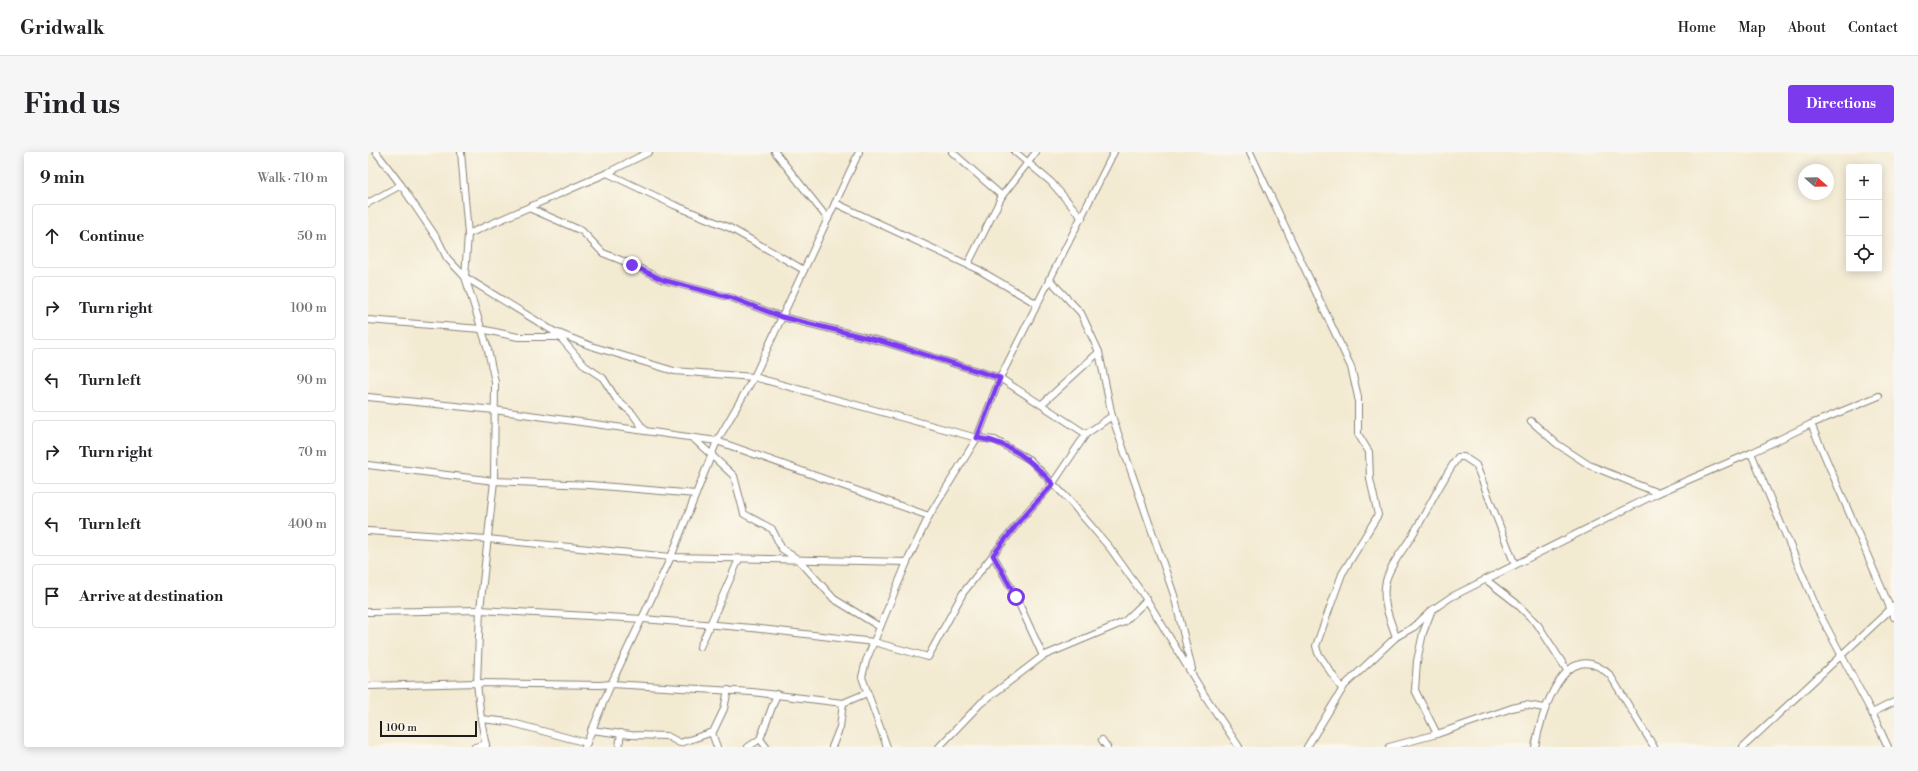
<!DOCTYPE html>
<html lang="en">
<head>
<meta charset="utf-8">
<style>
  :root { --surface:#fff; --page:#f6f6f6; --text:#202124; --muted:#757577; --line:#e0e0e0; --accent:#7c3aed }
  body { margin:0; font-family:"Libre Bodoni",serif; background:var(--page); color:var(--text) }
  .controls { position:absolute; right:12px; top:12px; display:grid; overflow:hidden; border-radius:4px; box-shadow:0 2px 10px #0003 }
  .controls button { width:36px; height:36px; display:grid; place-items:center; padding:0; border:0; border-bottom:1px solid var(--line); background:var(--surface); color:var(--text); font:20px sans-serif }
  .compass { position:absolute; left:1430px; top:12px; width:36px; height:36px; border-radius:50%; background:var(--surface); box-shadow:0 2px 10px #0003; rotate:110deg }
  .scale { position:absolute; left:12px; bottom:10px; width:97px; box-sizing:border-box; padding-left:4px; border:2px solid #1c1c1c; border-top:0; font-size:11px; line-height:14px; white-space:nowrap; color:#1c1c1c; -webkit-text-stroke:3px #fbf7ec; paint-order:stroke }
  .stop { position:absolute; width:12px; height:12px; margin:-9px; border:3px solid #7c3aed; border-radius:50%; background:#fff }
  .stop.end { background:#7c3aed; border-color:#fff; box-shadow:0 1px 4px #0008 }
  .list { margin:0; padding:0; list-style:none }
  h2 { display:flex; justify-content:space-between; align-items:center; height:52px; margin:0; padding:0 16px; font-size:17px }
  h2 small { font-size:13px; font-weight:400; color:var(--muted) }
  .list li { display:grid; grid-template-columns:26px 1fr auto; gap:12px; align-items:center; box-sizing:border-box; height:64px; margin:0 8px 8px; padding:0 8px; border:1px solid var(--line); border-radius:4px }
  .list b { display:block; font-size:15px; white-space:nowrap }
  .list em { font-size:13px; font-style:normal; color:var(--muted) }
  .icon { flex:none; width:22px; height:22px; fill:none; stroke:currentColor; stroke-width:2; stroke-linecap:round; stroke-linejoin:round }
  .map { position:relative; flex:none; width:1526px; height:595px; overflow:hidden; border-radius:4px }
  header { display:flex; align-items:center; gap:24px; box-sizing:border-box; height:56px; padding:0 20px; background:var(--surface); border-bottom:1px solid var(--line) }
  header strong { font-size:19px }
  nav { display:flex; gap:22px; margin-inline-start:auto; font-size:14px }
  .intro { display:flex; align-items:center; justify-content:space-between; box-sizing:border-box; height:96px; padding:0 24px }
  h1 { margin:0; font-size:28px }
  .button { padding:10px 18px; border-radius:4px; background:var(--accent); color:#fff; font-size:14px; font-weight:700 }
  main { display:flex; gap:24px; padding:0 24px }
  aside { flex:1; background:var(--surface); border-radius:4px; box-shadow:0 2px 10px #0003 }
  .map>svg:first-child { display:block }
</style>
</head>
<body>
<header>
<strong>Gridwalk</strong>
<nav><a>Home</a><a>Map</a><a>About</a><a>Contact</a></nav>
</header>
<div class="intro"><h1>Find us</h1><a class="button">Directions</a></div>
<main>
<aside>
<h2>9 min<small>Walk · 710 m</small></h2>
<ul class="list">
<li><svg class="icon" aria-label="ahead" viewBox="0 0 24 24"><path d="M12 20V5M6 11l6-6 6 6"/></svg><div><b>Continue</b></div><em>50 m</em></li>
<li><svg class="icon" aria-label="right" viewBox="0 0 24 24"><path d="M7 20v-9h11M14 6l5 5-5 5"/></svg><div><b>Turn right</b></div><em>100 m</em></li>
<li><svg class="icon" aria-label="left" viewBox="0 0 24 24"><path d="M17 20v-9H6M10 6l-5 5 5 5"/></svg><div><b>Turn left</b></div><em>90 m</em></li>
<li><svg class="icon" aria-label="right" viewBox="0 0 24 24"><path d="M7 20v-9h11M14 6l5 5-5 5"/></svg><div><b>Turn right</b></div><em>70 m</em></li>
<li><svg class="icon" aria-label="left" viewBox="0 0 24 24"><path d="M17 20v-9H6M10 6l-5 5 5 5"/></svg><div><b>Turn left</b></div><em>400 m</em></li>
<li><svg class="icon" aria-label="arrive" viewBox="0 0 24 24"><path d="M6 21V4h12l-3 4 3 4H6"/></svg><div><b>Arrive at destination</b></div></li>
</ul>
</aside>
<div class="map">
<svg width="1526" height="595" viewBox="0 0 1526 595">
  <rect width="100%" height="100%" fill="#fbf7ec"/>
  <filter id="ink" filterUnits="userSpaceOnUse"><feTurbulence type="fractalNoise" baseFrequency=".025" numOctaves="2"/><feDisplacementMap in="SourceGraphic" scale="8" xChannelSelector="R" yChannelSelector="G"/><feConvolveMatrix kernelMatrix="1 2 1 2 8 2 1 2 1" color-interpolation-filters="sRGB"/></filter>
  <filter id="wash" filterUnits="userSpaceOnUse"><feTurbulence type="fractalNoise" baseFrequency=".012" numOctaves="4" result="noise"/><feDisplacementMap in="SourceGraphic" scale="16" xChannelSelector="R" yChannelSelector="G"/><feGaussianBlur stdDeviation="0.9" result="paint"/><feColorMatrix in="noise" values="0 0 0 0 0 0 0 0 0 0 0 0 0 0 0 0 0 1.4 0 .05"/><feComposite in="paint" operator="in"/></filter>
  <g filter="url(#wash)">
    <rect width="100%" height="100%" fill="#f3ead2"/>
  </g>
  <g filter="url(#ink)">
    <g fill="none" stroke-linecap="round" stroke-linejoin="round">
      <g stroke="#888377" stroke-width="8">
        <g id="minor">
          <path d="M 8,0 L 33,33 L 70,88 L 79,106 L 97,125 L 185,179 L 223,194 L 306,219 L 386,225 L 609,286 L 627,288 L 662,308 L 700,347 L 742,396 L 779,448 L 837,544 L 871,595"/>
          <path d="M 93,0 L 100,82 L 97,125 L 119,194 L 127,230 L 126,329 L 112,458 L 109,531 L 113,567 L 118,595"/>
          <path d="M 407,0 L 460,67"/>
          <path d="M 584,0 L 634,44 L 600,112"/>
          <path d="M 647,0 L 683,30 L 714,66"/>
          <path d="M 882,0 L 983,215 L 990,245 L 990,282 L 1001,300 L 1002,327 L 1010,363 L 974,422 L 948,494 L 950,501 L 974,537"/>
          <path d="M 239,21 L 306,53 L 362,76 L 436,118"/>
          <path d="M 634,44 L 668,0"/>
          <path d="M 0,51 L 33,33"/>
          <path d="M 467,51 L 611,118 L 669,152"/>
          <path d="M 161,56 L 214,79 L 235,101 L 265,113 L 295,128 L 364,146 L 414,165 L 516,190 L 632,226 L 718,282"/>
          <path d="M 100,82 L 239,21 L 281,0"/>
          <path d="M 681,127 L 713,161 L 731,200 L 744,264 L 806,443 L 824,517"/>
          <path d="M 0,168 L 113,177 L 150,185 L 194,185"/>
          <path d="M 191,184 L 217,214 L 235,226 L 249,248 L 264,261 L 277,279"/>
          <path d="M 0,245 L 126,258 L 349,289 L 561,364"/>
          <path d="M 674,252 L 731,200"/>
          <path d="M 1163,269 L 1189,292 L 1221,313 L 1290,341"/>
          <path d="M 1443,272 L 1526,465"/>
          <path d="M 325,286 L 366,324 L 376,362 L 404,377 L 414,397 L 431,408 L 466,447 L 512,475"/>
          <path d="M 1383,301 L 1449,457 L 1504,561 L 1520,595"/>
          <path d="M 0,313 L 126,329 L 222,333 L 328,342"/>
          <path d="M 0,379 L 119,387 L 303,405 L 539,410"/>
          <path d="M 625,403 L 648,445 L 675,504"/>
          <path d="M 1117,427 L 1148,451 L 1170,473 L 1199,518"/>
          <path d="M 0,460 L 112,458 L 275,467 L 384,476 L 506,490 L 560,505 L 595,441 L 654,366 L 685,331 L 718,282 L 744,264"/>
          <path d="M 1063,460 L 1055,481 L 1049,509 L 1047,538 L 1069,582"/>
          <path d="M 1028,485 C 1022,467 1013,449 1018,429 C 1022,412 1037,396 1045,382 C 1061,356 1073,329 1090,305 L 1096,305 L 1108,313 L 1147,413"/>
          <path d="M 332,495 L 371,407"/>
          <path d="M 0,534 L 109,531 L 232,533 L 243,532 L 384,540 L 475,551 L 499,541"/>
          <path d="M 1504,561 L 1526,550"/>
          <path d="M 113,567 L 141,570 L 219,591"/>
          <path d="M 223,578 L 263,583 L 299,584 L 312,591 L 345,580 L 356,557 L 360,538"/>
          <path d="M 344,581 L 349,595"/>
          <path d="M 392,587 L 398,595"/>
          <path d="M 734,588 L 739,595"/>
          <path d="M 107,595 L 118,592"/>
          <path d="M 217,595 L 243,532 L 303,405 L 349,289 L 386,225 L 491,0"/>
          <path d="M 251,595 L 253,581"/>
          <path d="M 380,595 L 392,587 L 409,542"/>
          <path d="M 464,595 L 472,575 L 475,551"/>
          <path d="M 519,595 L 494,525 L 498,509 L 539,410 L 561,364 L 609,286 L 632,226 L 746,0"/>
          <path d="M 571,595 L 613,551 L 675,504 L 756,470 L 779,448"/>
          <path d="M 939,595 L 977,533 L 1028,485 L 1046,475 L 1064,458 L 1083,445 L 1290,341 L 1383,301 L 1443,272 L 1511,244"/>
          <path d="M 1021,595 L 1069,582 L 1144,556 L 1158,553 L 1177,556"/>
          <path d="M 1167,595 C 1173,562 1197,481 1242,523 L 1286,595"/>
          <path d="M 1375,595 L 1526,454"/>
        </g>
      </g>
      <use href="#minor" stroke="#fff" stroke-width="6"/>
    </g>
  </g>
  <g fill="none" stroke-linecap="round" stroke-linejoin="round" filter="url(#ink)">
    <path stroke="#7c3aed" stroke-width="5" d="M 264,113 L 295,128 L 364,146 L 414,165 L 516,190 L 632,226 L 609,286 C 642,290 664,309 685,332 L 654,366 L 625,403 L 648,445"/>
  </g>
</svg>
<div class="controls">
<button>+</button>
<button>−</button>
<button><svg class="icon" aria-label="locate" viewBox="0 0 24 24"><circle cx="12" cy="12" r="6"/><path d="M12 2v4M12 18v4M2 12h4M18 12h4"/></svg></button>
</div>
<svg class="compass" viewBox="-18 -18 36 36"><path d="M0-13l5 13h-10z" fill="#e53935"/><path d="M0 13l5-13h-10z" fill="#757577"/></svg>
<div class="scale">100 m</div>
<div class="stop" style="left:648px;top:445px"></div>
<div class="stop end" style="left:264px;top:113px"></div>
</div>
</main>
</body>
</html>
